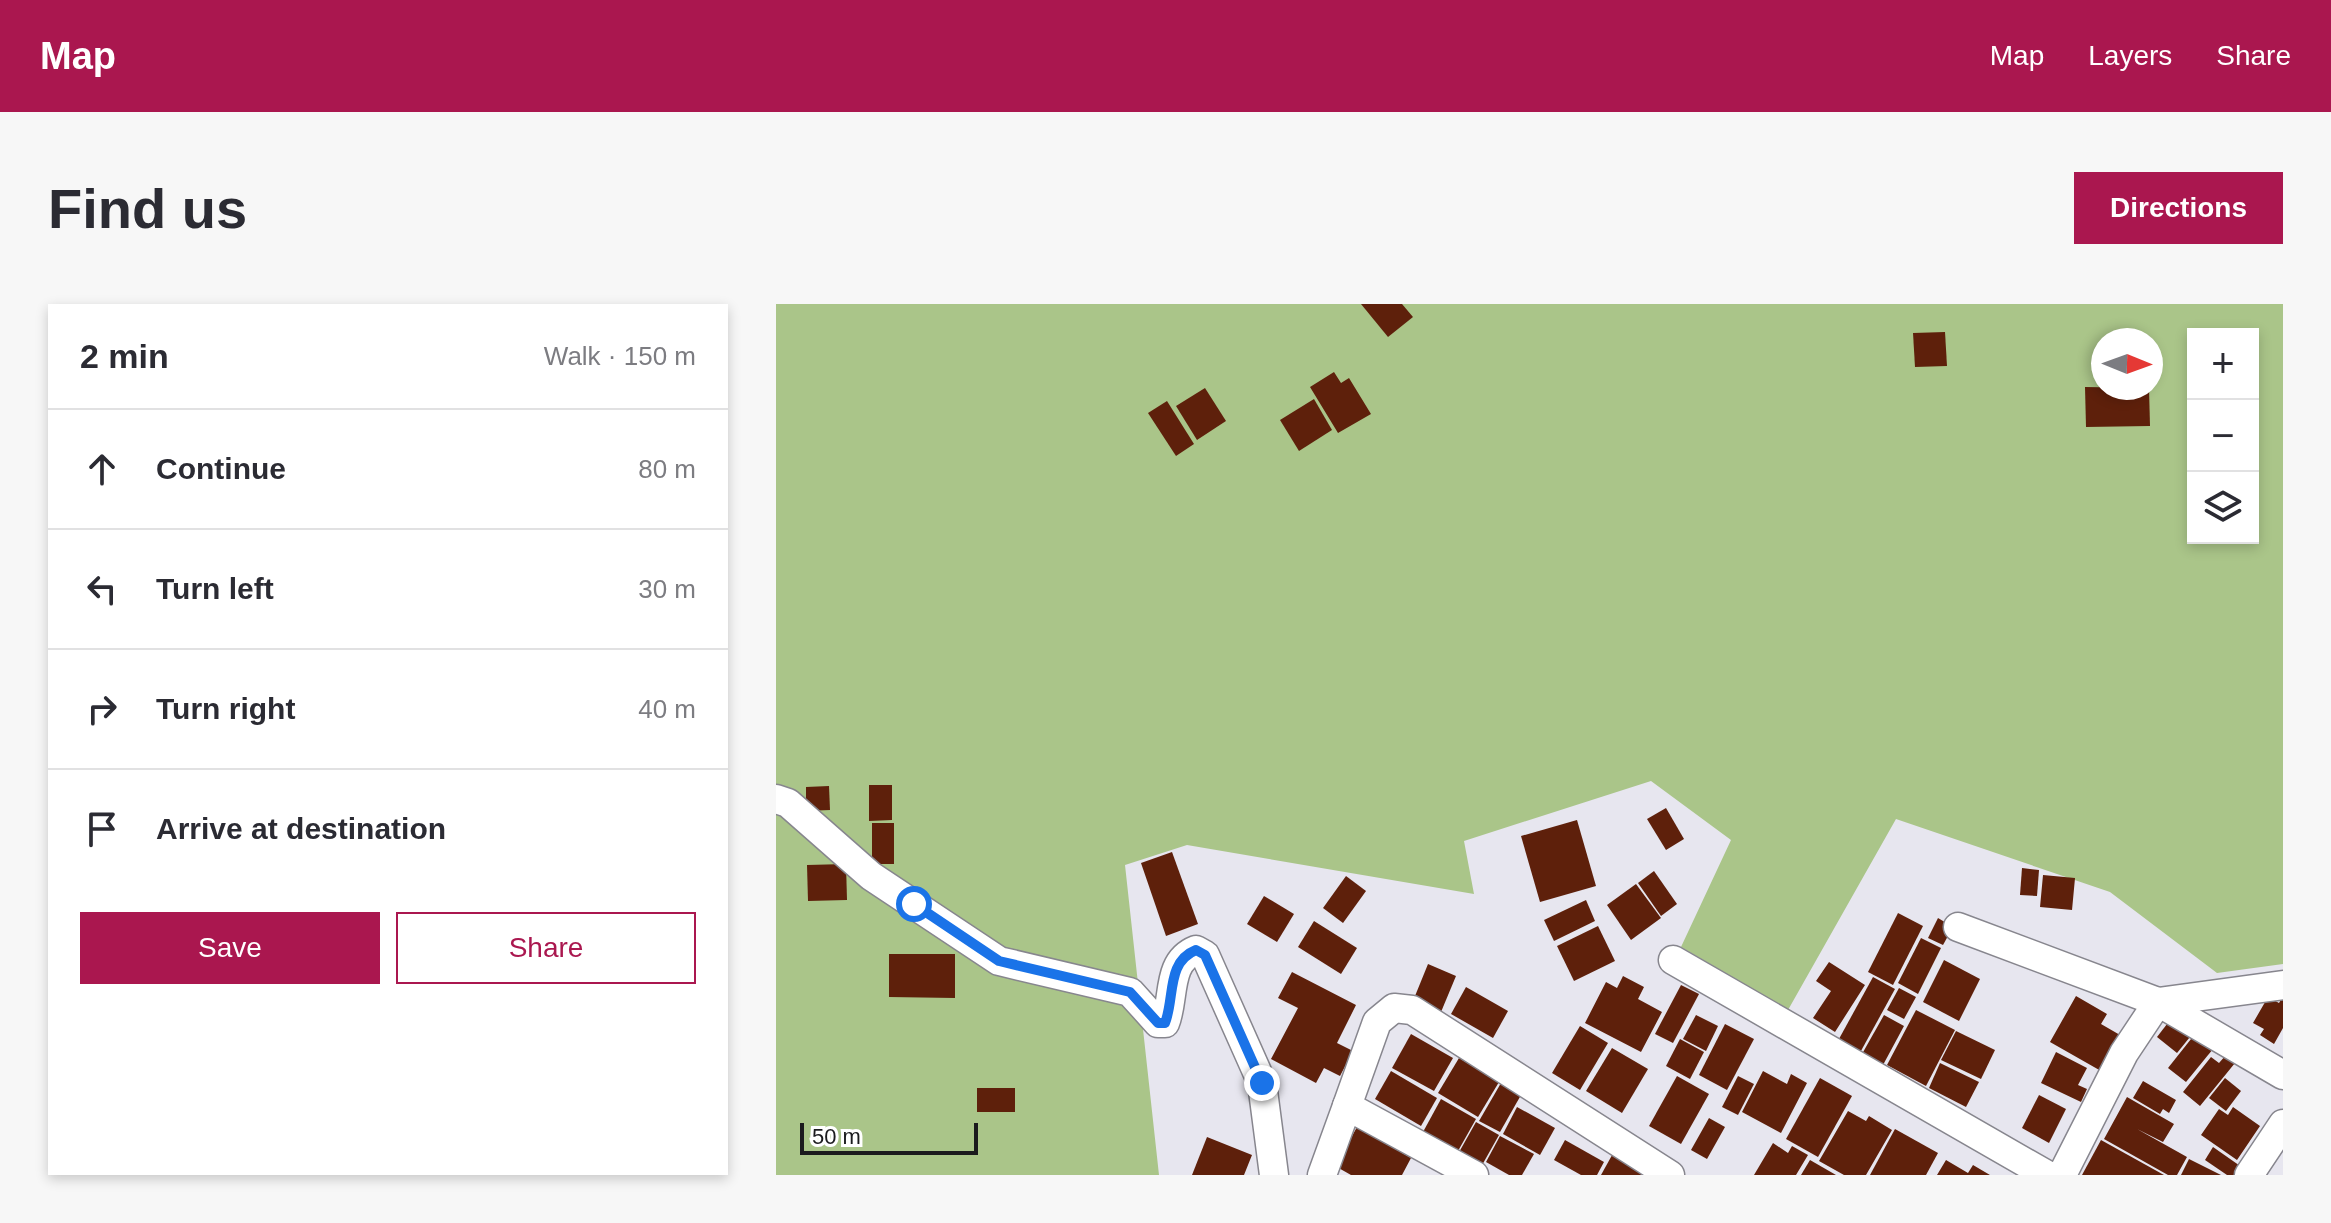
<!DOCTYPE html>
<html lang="en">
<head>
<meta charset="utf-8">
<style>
  :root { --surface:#fff; --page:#f7f7f7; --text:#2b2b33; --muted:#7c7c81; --line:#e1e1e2; --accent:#aa174f }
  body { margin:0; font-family:Helvetica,sans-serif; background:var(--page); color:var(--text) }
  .controls { position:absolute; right:24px; top:24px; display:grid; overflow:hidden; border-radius:0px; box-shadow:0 4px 12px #0003 }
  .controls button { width:72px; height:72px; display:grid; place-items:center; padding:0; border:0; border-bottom:2px solid var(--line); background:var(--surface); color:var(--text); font:40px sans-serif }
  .compass { position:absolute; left:1315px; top:24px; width:72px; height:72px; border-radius:50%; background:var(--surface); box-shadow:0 4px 12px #0003; rotate:91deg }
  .scale { position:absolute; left:24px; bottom:20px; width:178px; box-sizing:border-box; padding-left:8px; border:4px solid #1b1b1e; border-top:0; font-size:22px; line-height:28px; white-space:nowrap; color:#1b1b1e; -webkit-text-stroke:6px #fff; paint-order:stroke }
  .stop { position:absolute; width:24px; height:24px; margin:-18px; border:6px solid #1a73e8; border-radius:50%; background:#fff }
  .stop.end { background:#1a73e8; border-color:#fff; box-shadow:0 2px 8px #0008 }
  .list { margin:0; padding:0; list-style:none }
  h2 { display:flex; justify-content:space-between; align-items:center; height:104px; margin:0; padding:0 32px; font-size:34px }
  h2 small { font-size:26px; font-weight:400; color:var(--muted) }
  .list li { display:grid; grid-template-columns:52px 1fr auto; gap:24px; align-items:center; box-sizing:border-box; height:120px; padding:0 32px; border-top:2px solid var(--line) }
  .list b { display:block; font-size:30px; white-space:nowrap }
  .list em { font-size:26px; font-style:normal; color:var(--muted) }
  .actions { display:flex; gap:16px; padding:24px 32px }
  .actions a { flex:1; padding:18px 0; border:2px solid var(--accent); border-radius:0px; text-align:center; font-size:28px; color:var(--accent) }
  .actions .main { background:var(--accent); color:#fff }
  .icon { flex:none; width:44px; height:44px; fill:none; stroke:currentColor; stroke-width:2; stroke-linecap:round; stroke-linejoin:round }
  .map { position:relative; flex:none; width:1507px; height:871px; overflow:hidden; border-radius:0px }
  header { display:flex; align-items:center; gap:48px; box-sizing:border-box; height:112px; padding:0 40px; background:var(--accent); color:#fff }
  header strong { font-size:38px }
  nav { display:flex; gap:44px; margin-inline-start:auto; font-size:28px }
  .intro { display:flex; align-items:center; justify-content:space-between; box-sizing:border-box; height:192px; padding:0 48px }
  h1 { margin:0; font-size:56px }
  .button { padding:20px 36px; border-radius:0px; background:var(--accent); color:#fff; font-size:28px; font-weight:700 }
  main { display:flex; gap:48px; padding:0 48px }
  aside { flex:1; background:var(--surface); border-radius:0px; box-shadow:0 4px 12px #0003 }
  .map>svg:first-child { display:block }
</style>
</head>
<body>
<header>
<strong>Map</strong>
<nav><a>Map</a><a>Layers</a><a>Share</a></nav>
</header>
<div class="intro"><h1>Find us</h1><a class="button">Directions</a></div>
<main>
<aside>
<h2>2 min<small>Walk · 150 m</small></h2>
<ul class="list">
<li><svg class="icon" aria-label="ahead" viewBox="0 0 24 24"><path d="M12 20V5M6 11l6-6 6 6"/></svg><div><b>Continue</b></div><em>80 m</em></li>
<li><svg class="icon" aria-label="left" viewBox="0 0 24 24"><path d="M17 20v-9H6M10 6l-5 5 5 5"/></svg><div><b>Turn left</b></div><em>30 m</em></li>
<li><svg class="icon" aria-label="right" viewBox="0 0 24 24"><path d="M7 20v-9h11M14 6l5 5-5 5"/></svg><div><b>Turn right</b></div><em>40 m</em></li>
<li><svg class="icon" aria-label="arrive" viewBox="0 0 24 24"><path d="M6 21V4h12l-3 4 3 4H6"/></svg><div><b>Arrive at destination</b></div></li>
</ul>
<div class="actions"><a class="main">Save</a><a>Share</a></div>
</aside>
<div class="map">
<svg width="1507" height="871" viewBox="0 0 1507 871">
  <rect width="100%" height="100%" fill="#e7e6ef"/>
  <path fill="#aac589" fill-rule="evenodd" d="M 0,0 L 1507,0 L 1507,660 L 1441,669 L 1334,588 L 1120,515 L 1012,706 L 905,643 L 955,536 L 875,477 L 688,537 L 698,590 L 411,541 L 349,561 L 383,871 L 0,871 ZM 1417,30 L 1477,30 L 1477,234 L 1417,234 ZM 1327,36 L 1375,36 L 1375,84 L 1327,84 Z"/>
  <g fill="#5e200b">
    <path d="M 585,0 L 626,0 L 637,13 L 612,33 Z"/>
    <path d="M 1169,28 L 1171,62 L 1139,63 L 1137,29 Z"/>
    <path d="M 558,68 L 565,79 L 573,74 L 595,110 L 562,129 L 534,83 Z"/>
    <path d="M 1309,83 L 1373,84 L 1374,122 L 1310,123 Z"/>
    <path d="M 429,84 L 450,117 L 421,136 L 400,102 Z"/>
    <path d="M 538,95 L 556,126 L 523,147 L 504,116 Z"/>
    <path d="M 391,97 L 418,140 L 400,152 L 372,109 Z"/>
    <path d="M 93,481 L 116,481 L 116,516 L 93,517 Z"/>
    <path d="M 53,482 L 54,506 L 30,507 L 30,483 Z"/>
    <path d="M 890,504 L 908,535 L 890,546 L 871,515 Z"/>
    <path d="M 801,516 L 820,582 L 764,598 L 745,532 Z"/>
    <rect x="96" y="519" width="22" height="41"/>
    <path d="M 396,548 L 422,620 L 390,632 L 365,559 Z"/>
    <path d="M 70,560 L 71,596 L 32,597 L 31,561 Z"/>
    <path d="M 1246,564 L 1263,566 L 1261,592 L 1244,591 Z"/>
    <path d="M 878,567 L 901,600 L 885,612 L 862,579 Z"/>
    <path d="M 1267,571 L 1299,574 L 1296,606 L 1264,603 Z"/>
    <path d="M 570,572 L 590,587 L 567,619 L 547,604 Z"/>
    <path d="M 860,580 L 885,614 L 855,636 L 831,601 Z"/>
    <path d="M 488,592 L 518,610 L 501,638 L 471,620 Z"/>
    <path d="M 810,596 L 819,617 L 778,637 L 768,616 Z"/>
    <path d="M 1122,609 L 1147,622 L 1117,681 L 1092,668 Z"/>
    <path d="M 1162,614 L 1177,623 L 1167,641 L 1152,634 Z"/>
    <path d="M 538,617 L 581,644 L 565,670 L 522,643 Z"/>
    <path d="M 822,622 L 839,657 L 798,677 L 781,642 Z"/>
    <path d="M 1145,634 L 1165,644 L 1142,690 L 1122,679 Z"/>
    <path d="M 113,650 L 179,650 L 179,694 L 113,693 Z"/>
    <path d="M 1168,656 L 1204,675 L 1183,717 L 1147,698 Z"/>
    <path d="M 1053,658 L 1089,681 L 1059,728 L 1037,714 L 1055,687 L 1040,677 Z"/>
    <path d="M 652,660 L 680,672 L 665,708 L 637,697 Z"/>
    <path d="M 516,668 L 580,701 L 561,739 L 577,747 L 564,772 L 548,764 L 540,779 L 495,755 L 522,704 L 502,694 Z"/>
    <path d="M 847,672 L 868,683 L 862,695 L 886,708 L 865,748 L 809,719 L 830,678 L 841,684 Z"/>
    <path d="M 1097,673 L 1119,685 L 1080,756 L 1058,744 Z"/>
    <path d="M 905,681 L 923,690 L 897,739 L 879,730 Z"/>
    <path d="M 690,683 L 732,707 L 717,734 L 675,710 Z"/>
    <path d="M 1123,684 L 1140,693 L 1128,715 L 1111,706 Z"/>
    <path d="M 1300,692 L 1331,710 L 1325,720 L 1344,731 L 1325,767 L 1274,738 Z"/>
    <path d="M 1507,692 L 1507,724 L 1498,740 L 1484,731 L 1488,725 L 1477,719 L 1492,693 L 1503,699 Z"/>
    <path d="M 1140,706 L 1179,726 L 1150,782 L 1111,761 Z"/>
    <path d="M 920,711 L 942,722 L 930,747 L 907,735 Z"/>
    <path d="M 1108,711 L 1128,722 L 1107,761 L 1086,750 Z"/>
    <path d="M 1398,711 L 1418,728 L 1401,749 L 1381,733 Z"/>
    <path d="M 949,720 L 978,735 L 951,786 L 923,771 Z"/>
    <path d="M 804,722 L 832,739 L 804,786 L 776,769 Z"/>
    <path d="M 1180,727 L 1219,746 L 1205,775 L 1165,756 Z"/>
    <path d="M 635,730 L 677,754 L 658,787 L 616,764 Z"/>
    <path d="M 1419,730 L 1437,745 L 1410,778 L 1392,764 Z"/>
    <path d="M 904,735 L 928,748 L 914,775 L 890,762 Z"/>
    <path d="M 836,744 L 872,765 L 846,809 L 810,787 Z"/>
    <path d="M 1280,748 L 1311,764 L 1302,781 L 1311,785 L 1305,798 L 1265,779 Z"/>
    <path d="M 1450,751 L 1459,759 L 1424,802 L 1407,788 L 1435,753 L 1443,759 Z"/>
    <path d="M 683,754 L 723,778 L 702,813 L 662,789 Z"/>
    <path d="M 1164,759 L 1203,778 L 1190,803 L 1153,784 Z"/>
    <path d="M 615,767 L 661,794 L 645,822 L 599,795 Z"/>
    <path d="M 987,767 L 1011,780 L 1015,770 L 1031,779 L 1005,829 L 966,808 Z"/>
    <path d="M 901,772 L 933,790 L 905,840 L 873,822 Z"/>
    <path d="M 962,772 L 978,780 L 962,811 L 946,803 Z"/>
    <path d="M 1044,774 L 1076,792 L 1042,853 L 1010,835 Z"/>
    <path d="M 1449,774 L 1465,787 L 1450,807 L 1433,794 Z"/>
    <path d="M 1367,777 L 1400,796 L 1393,809 L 1387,805 L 1384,810 L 1357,794 Z"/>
    <path d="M 725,779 L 745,791 L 724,828 L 703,817 Z"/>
    <rect x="201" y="784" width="38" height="24"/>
    <path d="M 1263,791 L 1290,805 L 1273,839 L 1246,824 Z"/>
    <path d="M 1351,793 L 1398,820 L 1387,838 L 1361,825 L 1411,853 L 1401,871 L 1392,871 L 1328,835 Z"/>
    <path d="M 665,795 L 700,815 L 682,847 L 647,828 Z"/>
    <path d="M 741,803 L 779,824 L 764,851 L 727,830 Z"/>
    <path d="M 1457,803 L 1484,822 L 1461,856 L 1425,831 L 1443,805 L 1452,811 Z"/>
    <path d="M 1072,807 L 1090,817 L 1093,812 L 1116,826 L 1090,871 L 1068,871 L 1043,857 Z"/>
    <path d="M 933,814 L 949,823 L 931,855 L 915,846 Z"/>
    <path d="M 700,818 L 723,831 L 705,863 L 682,850 Z"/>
    <path d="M 581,823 L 635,854 L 626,871 L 575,871 L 552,858 L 569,828 L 576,832 Z"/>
    <path d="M 1119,825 L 1162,849 L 1150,871 L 1094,871 Z"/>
    <path d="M 724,832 L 758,850 L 746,871 L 733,871 L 710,858 Z"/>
    <path d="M 431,833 L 476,851 L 468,871 L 416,871 Z"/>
    <path d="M 789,836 L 828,858 L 821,871 L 805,871 L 778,856 Z"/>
    <path d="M 1325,836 L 1388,871 L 1306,871 Z"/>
    <path d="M 997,839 L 1012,849 L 1016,842 L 1032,851 L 1020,871 L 978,871 Z"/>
    <path d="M 1437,843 L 1467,864 L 1463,871 L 1451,871 L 1429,856 Z"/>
    <path d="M 840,844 L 868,871 L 825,871 Z"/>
    <path d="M 1413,855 L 1445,871 L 1405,871 Z"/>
    <path d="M 1034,856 L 1060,871 L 1025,871 Z"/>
    <path d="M 1170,856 L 1192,869 L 1197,861 L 1214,871 L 1161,871 Z"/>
  </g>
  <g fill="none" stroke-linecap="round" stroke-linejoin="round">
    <g stroke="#87868e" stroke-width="31">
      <g id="minor">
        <path d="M 0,495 L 12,499 L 95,572 L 223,657 L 354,688 L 382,719 L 389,719 C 399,695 390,658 420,646 L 429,651 L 486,779 L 498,871"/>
        <path d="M 1182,623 L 1382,698 L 1507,681"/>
        <path d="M 897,656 L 1271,871"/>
        <path d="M 571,802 L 601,718 L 618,704 L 636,706 L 894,871"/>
        <path d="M 546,871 L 571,802 L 698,871"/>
        <path d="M 1286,871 L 1348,749 L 1382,698 L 1507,771"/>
        <path d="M 1473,871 L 1507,820"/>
      </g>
    </g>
    <use href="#minor" stroke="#fff" stroke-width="28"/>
  </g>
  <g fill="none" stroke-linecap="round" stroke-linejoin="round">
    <path stroke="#1a73e8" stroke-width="10" d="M 138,600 L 223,657 L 354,688 L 382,719 L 389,719 C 399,694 390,658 420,646 L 429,651 L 486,779"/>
  </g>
</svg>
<div class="controls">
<button>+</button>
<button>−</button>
<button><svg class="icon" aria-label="layers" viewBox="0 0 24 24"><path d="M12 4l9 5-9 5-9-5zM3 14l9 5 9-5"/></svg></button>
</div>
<svg class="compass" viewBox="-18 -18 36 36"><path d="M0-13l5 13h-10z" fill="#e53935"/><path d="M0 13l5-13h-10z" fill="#7c7c81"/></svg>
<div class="scale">50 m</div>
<div class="stop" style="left:138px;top:600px"></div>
<div class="stop end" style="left:486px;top:779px"></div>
</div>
</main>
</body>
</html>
